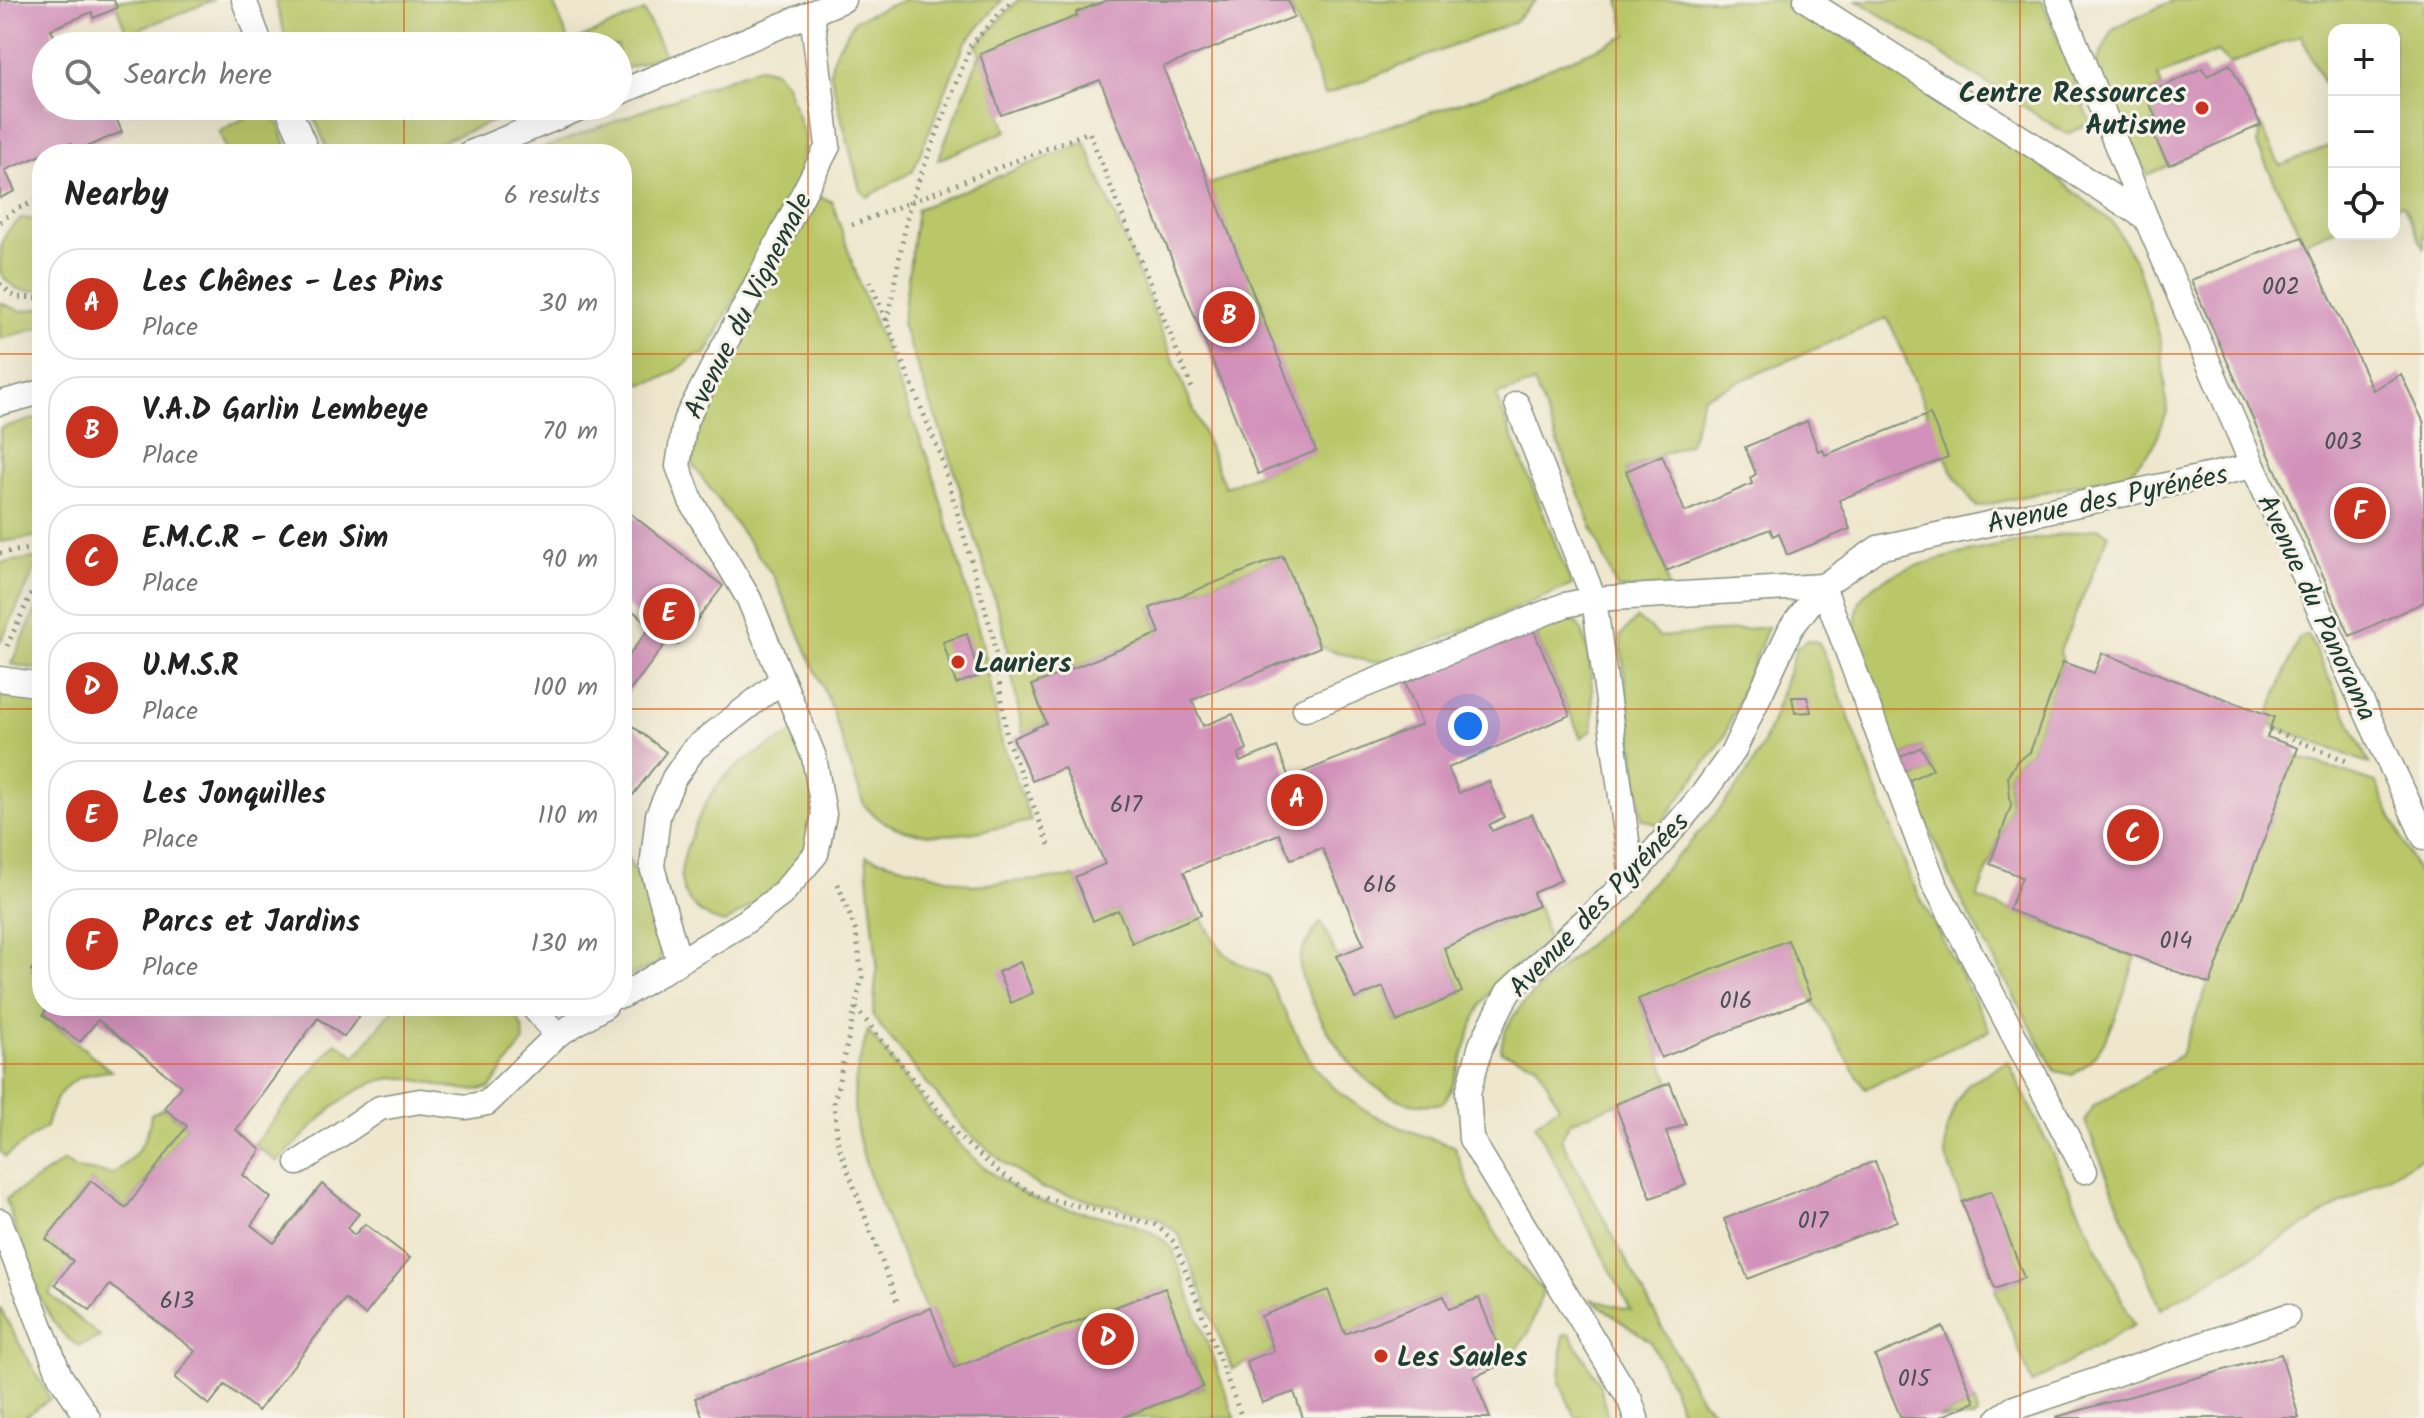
<!DOCTYPE html>
<html lang="en">
<head>
<meta charset="utf-8">
<style>
  :root { --surface:#fff; --page:#f2f2f2; --text:#222; --muted:#767676; --line:#e0e0e0; --accent:#c8321e }
  body { margin:0; font-family:Kalam,sans-serif; background:var(--page); color:var(--text) }
  .controls { position:absolute; right:24px; top:24px; display:grid; overflow:hidden; border-radius:16px; box-shadow:0 8px 32px #0002 }
  .controls button { width:72px; height:72px; display:grid; place-items:center; padding:0; border:0; border-bottom:2px solid var(--line); background:var(--surface); color:var(--text); font:40px sans-serif }
  .you { position:absolute; left:1468px; top:726px; width:28px; height:28px; margin:-20px; border:6px solid #fff; border-radius:50%; background:#1a73e8; box-shadow:0 0 0 12px #1a73e833 }
  .badge { display:grid; place-items:center; width:52px; height:52px; border-radius:50%; background:var(--accent); color:#fff; font-size:26px; font-weight:700 }
  .pin { position:absolute; translate:-50% -50%; border:4px solid #fff; box-shadow:0 2px 8px #0006 }
  .list { margin:0; padding:0; list-style:none }
  h2 { display:flex; justify-content:space-between; align-items:center; height:104px; margin:0; padding:0 32px; font-size:34px }
  h2 small { font-size:26px; font-weight:400; color:var(--muted) }
  .list li { display:grid; grid-template-columns:52px 1fr auto; gap:24px; align-items:center; box-sizing:border-box; height:112px; margin:0 16px 16px; padding:0 16px; border:2px solid var(--line); border-radius:32px }
  .list b { display:block; font-size:30px; white-space:nowrap }
  .list p { margin:0; font-size:26px; white-space:nowrap; color:var(--muted) }
  .list em { font-size:26px; font-style:normal; color:var(--muted) }
  .icon { flex:none; width:44px; height:44px; fill:none; stroke:currentColor; stroke-width:2; stroke-linecap:round; stroke-linejoin:round }
  .map { position:relative; flex:none; width:2424px; height:1418px; overflow:hidden }
  .search { position:absolute; background:var(--surface); box-shadow:0 8px 32px #0002; left:32px; top:32px; width:600px; height:88px; display:flex; align-items:center; gap:20px; box-sizing:border-box; padding:0 28px; border-radius:44px; color:var(--muted); font-size:30px }
  .panel { position:absolute; background:var(--surface); box-shadow:0 8px 32px #0002; left:32px; top:144px; width:600px; height:872px; border-radius:32px }
  .map>svg:first-child { display:block }
</style>
</head>
<body>
<div class="map">
<svg width="2424" height="1418" viewBox="0 0 2424 1418">
  <rect width="100%" height="100%" fill="#f7f3e8"/>
  <filter id="ink" filterUnits="userSpaceOnUse"><feTurbulence type="fractalNoise" baseFrequency=".0125" numOctaves="2"/><feDisplacementMap in="SourceGraphic" scale="16" xChannelSelector="R" yChannelSelector="G"/><feConvolveMatrix kernelMatrix="1 2 1 2 8 2 1 2 1" color-interpolation-filters="sRGB"/></filter>
  <filter id="wash" filterUnits="userSpaceOnUse"><feTurbulence type="fractalNoise" baseFrequency=".006" numOctaves="4" result="noise"/><feDisplacementMap in="SourceGraphic" scale="32" xChannelSelector="R" yChannelSelector="G"/><feGaussianBlur stdDeviation="1.8" result="paint"/><feColorMatrix in="noise" values="0 0 0 0 0 0 0 0 0 0 0 0 0 0 0 0 0 1.4 0 .05"/><feComposite in="paint" operator="in"/></filter>
  <g filter="url(#wash)">
    <rect width="100%" height="100%" fill="#eee7cd"/>
    <g fill="#bac769" stroke="#6c824e" stroke-width="2">
      <path d="M 114,0 L 214,0 L 127,34 Z"/>
      <path d="M 275,0 L 552,0 L 570,43 L 644,11 L 664,54 L 618,72 L 618,46 L 288,46 Z"/>
      <path d="M 903,0 L 1002,0 L 965,43 L 913,171 L 867,197 L 860,190 L 830,72 L 835,52 L 855,20 Z"/>
      <path d="M 1018,0 L 1101,3 L 1076,12 L 1077,16 L 981,54 L 1007,131 L 938,160 L 980,54 L 976,46 Z"/>
      <path d="M 1288,0 L 1536,0 L 1513,23 L 1325,95 Z"/>
      <path d="M 1619,0 L 1788,0 L 2050,172 L 2113,223 L 2137,265 L 2161,341 L 2167,412 L 2153,447 L 2129,473 L 1977,507 C 1936,462 1917,373 1887,318 L 1703,397 L 1690,443 L 1626,470 L 1666,571 L 1668,588 L 1617,589 L 1534,383 L 1496,396 L 1572,585 L 1394,659 L 1369,662 L 1320,647 L 1282,556 L 1150,608 L 1160,633 L 1032,685 L 1046,723 L 1023,734 L 1003,627 L 949,454 L 902,324 L 917,209 L 1085,142 L 1225,487 L 1315,451 L 1209,184 L 1481,96 L 1627,36 Z"/>
      <path d="M 1857,0 L 2042,0 L 2091,123 L 2067,134 Z"/>
      <path d="M 2174,0 L 2424,0 L 2424,249 L 2403,204 L 2394,207 L 2394,30 L 2334,30 L 2334,106 L 2301,35 L 2230,64 L 2217,52 L 2158,76 L 2162,87 L 2145,95 L 2158,121 L 2149,126 L 2169,165 L 2147,175 L 2095,65 L 2114,28 Z"/>
      <path d="M 759,67 L 775,71 L 785,82 L 795,108 L 805,138 L 800,176 L 705,355 L 696,355 C 673,376 654,385 622,386 L 622,154 L 528,154 Z"/>
      <path d="M 309,106 L 532,106 L 410,154 L 335,154 L 327,148 Z"/>
      <path d="M 255,112 L 266,112 L 279,124 L 289,154 L 228,154 L 219,132 Z"/>
      <path d="M 2261,125 L 2280,166 L 2334,144 L 2334,230 L 2304,242 L 2257,145 Z"/>
      <path d="M 822,197 L 832,202 L 860,285 L 930,464 L 984,649 L 1000,736 L 1031,821 C 978,832 905,852 864,805 L 829,701 L 774,577 L 692,464 L 695,419 L 812,201 Z"/>
      <path d="M 23,218 L 42,221 L 42,289 C 22,294 11,289 0,272 C 0,246 0,232 23,218 Z"/>
      <path d="M 0,303 L 21,311 L 42,308 L 42,327 L 0,339 Z"/>
      <path d="M 42,417 L 42,536 L 0,542 L 0,428 Z"/>
      <path d="M 2098,528 L 2109,534 L 2060,651 L 2063,662 L 2030,752 L 2017,761 L 2008,776 L 2011,806 L 1977,898 L 2136,957 C 2121,997 2112,1053 2072,1075 L 2055,1071 L 1956,890 L 1908,781 L 1933,769 L 1921,747 L 1898,758 L 1855,629 C 1856,614 1857,600 1869,590 C 1907,555 2043,539 2098,528 Z"/>
      <path d="M 41,557 L 0,643 L 0,563 Z"/>
      <path d="M 42,597 L 42,670 L 11,664 Z"/>
      <path d="M 1561,614 C 1569,618 1577,622 1581,629 C 1590,644 1595,712 1592,730 L 1581,738 L 1533,629 Z"/>
      <path d="M 1637,618 L 1660,637 L 1768,627 L 1723,739 L 1660,825 L 1642,819 L 1620,636 Z"/>
      <path d="M 2308,635 L 2370,764 L 2271,725 L 2274,717 L 2269,714 L 2299,638 Z"/>
      <path d="M 1807,640 L 1818,642 L 1824,653 L 1913,884 L 1990,1030 L 1865,1089 L 1811,998 L 1788,941 L 1639,999 L 1670,1083 L 1570,1122 L 1561,1139 L 1701,1400 L 1722,1418 L 1681,1418 L 1677,1398 L 1651,1342 L 1590,1299 L 1631,1310 L 1535,1124 L 1559,1106 L 1537,1064 L 1501,1052 C 1502,1012 1546,983 1573,958 C 1626,909 1699,839 1741,782 C 1770,743 1780,691 1797,647 Z"/>
      <path d="M 21,696 L 42,700 L 42,955 L 31,970 L 42,980 L 42,1006 L 48,1006 L 43,1015 L 111,1071 C 71,1074 56,1088 46,1127 L 5,1157 L 0,1151 L 0,697 Z"/>
      <path d="M 793,733 L 800,743 C 805,764 817,795 815,817 C 811,866 763,899 725,923 C 704,919 682,902 681,878 C 680,856 703,803 717,786 C 736,762 767,748 793,733 Z"/>
      <path d="M 2295,756 L 2376,783 L 2424,887 L 2424,1156 L 2161,1309 L 2085,1121 L 2092,1107 L 2181,1055 Z"/>
      <path d="M 622,845 C 636,879 668,926 659,963 L 622,979 Z"/>
      <path d="M 866,856 L 973,885 L 1075,877 L 1093,920 L 1118,910 L 1133,943 L 1201,915 C 1219,953 1228,961 1267,976 C 1281,1004 1294,1033 1310,1059 C 1340,1108 1402,1130 1454,1146 L 1475,1200 L 1506,1249 L 1543,1291 L 1528,1334 L 1505,1363 L 1479,1298 L 1449,1309 L 1443,1296 L 1345,1334 L 1328,1290 L 1262,1316 L 1274,1351 L 1232,1369 L 1179,1235 L 1157,1217 L 1041,1188 L 1004,1163 L 965,1130 L 873,1017 L 877,964 Z"/>
      <path d="M 1538,906 L 1549,940 C 1522,960 1489,983 1476,1016 C 1464,1044 1460,1078 1443,1103 C 1381,1115 1339,1056 1315,1007 C 1309,994 1301,981 1300,966 C 1298,950 1312,935 1321,922 L 1356,998 L 1383,987 L 1397,1022 L 1462,992 L 1444,948 Z"/>
      <path d="M 396,1006 L 512,1006 L 523,1030 L 524,1041 L 490,1088 C 465,1094 437,1084 412,1079 C 357,1069 314,1128 277,1162 L 254,1144 L 336,1042 L 356,1056 Z"/>
      <path d="M 868,1031 C 916,1090 963,1169 1035,1199 C 1079,1218 1138,1212 1172,1248 L 1235,1418 L 1121,1418 L 1203,1387 L 1165,1288 L 955,1371 L 932,1309 L 926,1310 C 903,1252 855,1164 854,1102 C 854,1077 861,1055 868,1031 Z"/>
      <path d="M 2008,1061 L 2134,1325 L 2032,1383 L 1995,1289 L 2024,1278 L 1990,1192 L 1962,1202 L 1945,1154 L 1947,1128 L 1956,1102 L 1969,1083 Z"/>
      <path d="M 164,1108 L 187,1126 L 126,1208 L 91,1181 L 46,1239 L 73,1261 L 49,1294 L 100,1337 L 79,1346 C 39,1326 20,1240 6,1199 L 64,1161 L 75,1169 L 113,1174 C 136,1157 148,1142 151,1114 Z"/>
      <path d="M 0,1308 L 50,1399 L 23,1418 L 0,1418 Z"/>
      <path d="M 1570,1334 L 1599,1383 L 1608,1418 L 1575,1418 L 1560,1382 L 1563,1335 Z"/>
      <path d="M 1975,1402 L 1977,1416 L 1973,1418 L 1938,1418 Z"/>
    </g>
    <g id="blocks">
      <g fill="#d291ba">
        <path d="M 0,0 L 114,0 L 117,8 L 93,18 L 92,12 L 51,29 L 58,46 L 46,46 L 46,106 L 111,106 L 122,132 L 74,152 L 71,143 L 5,170 L 15,191 L 0,198 Z"/>
        <path d="M 1108,0 L 1288,0 L 1294,17 L 1163,67 L 1316,451 L 1258,474 L 1100,80 L 1001,115 L 980,54 L 1077,16 L 1076,12 Z"/>
        <path d="M 2230,64 L 2261,125 L 2169,165 L 2148,126 L 2158,121 L 2145,95 L 2202,68 L 2207,76 Z"/>
        <path d="M 2302,237 L 2373,390 L 2401,374 L 2424,423 L 2424,602 L 2350,636 L 2191,280 Z"/>
        <path d="M 1930,414 L 1948,457 L 1839,500 L 1850,529 L 1787,555 L 1779,533 L 1773,536 L 1770,529 L 1666,571 L 1626,471 L 1662,455 L 1685,512 L 1752,484 L 1750,478 L 1756,474 L 1745,447 L 1807,421 L 1818,451 L 1823,449 L 1825,455 Z"/>
        <path d="M 622,507 L 723,586 L 678,645 L 670,638 L 622,701 L 622,664 L 651,626 L 622,602 Z"/>
        <path d="M 1283,556 L 1320,647 L 1192,700 L 1203,726 L 1233,714 L 1247,749 L 1238,754 L 1240,762 L 1277,747 L 1289,778 L 1422,724 L 1405,683 L 1533,629 L 1570,715 L 1448,768 L 1459,793 L 1489,781 L 1504,817 L 1489,825 L 1492,831 L 1532,814 L 1561,880 L 1533,893 L 1538,906 L 1444,948 L 1462,992 L 1397,1022 L 1383,987 L 1355,999 L 1337,956 L 1364,945 L 1322,848 L 1291,859 L 1279,834 L 1184,872 L 1201,915 L 1132,943 L 1118,910 L 1093,921 L 1075,877 L 1105,864 L 1064,768 L 1032,781 L 1013,738 L 1046,723 L 1032,685 L 1160,633 L 1150,608 Z"/>
        <path d="M 967,634 L 979,676 L 956,684 L 943,642 Z"/>
        <path d="M 2102,653 L 2274,717 L 2267,737 L 2298,748 L 2210,984 L 2009,910 L 2022,877 L 1990,864 L 2011,806 L 2008,776 L 2017,761 L 2030,752 L 2063,662 L 2094,673 Z"/>
        <path d="M 1792,697 L 1807,697 L 1811,712 L 1795,713 Z"/>
        <path d="M 622,718 L 666,752 L 622,809 Z"/>
        <path d="M 1921,747 L 1933,769 L 1908,781 L 1898,758 Z"/>
        <path d="M 1788,940 L 1811,998 L 1661,1058 L 1638,999 Z"/>
        <path d="M 42,955 L 42,980 L 31,970 Z"/>
        <path d="M 1020,962 L 1033,993 L 1011,1003 L 998,972 Z"/>
        <path d="M 48,1006 L 366,1006 L 344,1037 L 318,1018 L 236,1130 L 261,1150 L 243,1175 L 271,1198 L 251,1225 L 274,1243 L 322,1184 L 359,1214 L 347,1228 L 354,1235 L 365,1224 L 410,1258 L 365,1315 L 345,1299 L 258,1411 L 225,1385 L 209,1405 L 175,1378 L 195,1351 L 110,1285 L 90,1310 L 55,1284 L 73,1261 L 46,1239 L 91,1181 L 126,1208 L 187,1126 L 164,1108 L 181,1086 L 98,1020 L 80,1042 L 43,1015 Z"/>
        <path d="M 1670,1083 L 1686,1124 L 1666,1132 L 1686,1185 L 1651,1198 L 1615,1104 Z"/>
        <path d="M 1875,1161 L 1897,1221 L 1748,1279 L 1724,1219 Z"/>
        <path d="M 1991,1191 L 2024,1278 L 1995,1289 L 1962,1202 Z"/>
        <path d="M 1165,1288 L 1203,1387 L 1121,1418 L 703,1418 L 695,1398 L 931,1308 L 954,1368 Z"/>
        <path d="M 1328,1290 L 1345,1334 L 1444,1296 L 1449,1309 L 1479,1298 L 1505,1363 L 1474,1377 L 1490,1418 L 1303,1418 L 1294,1392 L 1262,1403 L 1246,1361 L 1274,1351 L 1261,1316 Z"/>
        <path d="M 1943,1327 L 1975,1402 L 1938,1418 L 1901,1418 L 1875,1356 Z"/>
        <path d="M 2281,1354 L 2299,1418 L 2056,1418 L 2056,1417 Z"/>
      </g>
    </g>
  </g>
  <g filter="url(#ink)">
    <use href="#blocks" fill-opacity="0" stroke="#869280" stroke-width="2"/>
    <g fill="none" stroke-linecap="round" stroke-linejoin="round">
      <g stroke="#869280" stroke-width="27">
        <g id="service">
          <path d="M 244,0 L 261,46"/>
          <path d="M 1806,0 L 2146,218 L 2253,466 L 2424,837"/>
          <path d="M 2058,0 L 2146,218"/>
          <path d="M 618,93 L 843,0"/>
          <path d="M 287,106 L 308,154"/>
          <path d="M 468,154 L 585,106"/>
          <path d="M 0,403 L 42,392"/>
          <path d="M 1517,404 L 1594,599 L 1632,877"/>
          <path d="M 0,679 L 42,685"/>
          <path d="M 1305,709 L 1565,605 L 1594,599 L 1823,586 L 1934,883 L 2085,1171"/>
          <path d="M 679,962 L 652,867 L 658,815 L 674,778 L 694,749 L 782,680"/>
          <path d="M 622,996 L 745,922 L 781,895 L 816,854 L 824,814 L 814,757 L 749,599 L 691,501 L 678,466 L 685,421 L 828,146 L 812,13"/>
          <path d="M 532,1006 L 557,1035"/>
          <path d="M 298,1163 L 380,1108 L 420,1101 L 466,1107 L 487,1103 L 557,1035 L 605,1006"/>
          <path d="M 0,1221 L 60,1376 L 88,1418"/>
          <path d="M 1636,1418 L 1630,1400 L 1471,1139 L 1468,1093 L 1481,1045 L 1508,992 L 1632,877 L 1702,795 L 1733,752 L 1791,628 L 1823,586 L 1878,548 L 2253,466"/>
          <path d="M 1999,1418 L 2014,1408 L 2287,1316"/>
        </g>
      </g>
      <g stroke="#869280" stroke-width="5" stroke-dasharray="2 6" stroke-linecap="butt">
        <path d="M 39,166 L 42,173"/>
        <path d="M 0,222 L 16,209 L 42,199"/>
        <path d="M 852,225 L 1089,132 L 1193,391"/>
        <path d="M 870,281 L 941,457 L 993,636 L 1007,739 L 1051,850"/>
        <path d="M 0,284 L 15,297 L 42,298"/>
        <path d="M 887,321 L 910,203 L 971,45 L 1012,0"/>
        <path d="M 0,553 L 42,547"/>
        <path d="M 7,646 L 42,570"/>
        <path d="M 2270,729 L 2349,762"/>
        <path d="M 838,884 L 856,932 L 862,977 L 834,1103 L 838,1144 L 898,1304"/>
        <path d="M 856,1008 L 960,1138 L 1000,1173 L 1037,1196 L 1157,1225 L 1175,1243 L 1242,1418"/>
      </g>
      <use href="#service" stroke="#fff" stroke-width="24"/>
    </g>
  </g>
  <path fill="none" stroke="#de580e" stroke-width="2" stroke-opacity="0.55" d="M 404,0 L 404,46M 808,0 L 808,1418M 1212,0 L 1212,1418M 1616,0 L 1616,1418M 2020,0 L 2020,1418M 404,106 L 404,154M 0,354 L 42,354M 622,354 L 2424,354M 0,709 L 42,709M 622,709 L 2424,709M 404,1006 L 404,1418M 0,1064 L 2424,1064"/>
  <g fill="#c8321e" stroke="#f7f3e8" stroke-width="3">
    <circle cx="2202" cy="108" r="8"/>
    <circle cx="958" cy="662" r="8"/>
    <circle cx="1381" cy="1356" r="8"/>
  </g>
  <g text-anchor="middle" stroke-width="6" stroke-linejoin="round" paint-order="stroke">
    <g font-size="24" fill="#4c5256">
      <text x="2281" y="294">002</text>
      <text x="2343" y="449">003</text>
      <text x="1126" y="812">617</text>
      <text x="1380" y="892">616</text>
      <text x="2176" y="948">014</text>
      <text x="1736" y="1008">016</text>
      <text x="1813" y="1228">017</text>
      <text x="177" y="1308">613</text>
      <text x="1914" y="1386">015</text>
    </g>
    <g font-size="28" font-weight="bold" fill="#1f3d34" stroke="#f7f3e8" text-anchor="start">
      <text x="2186" y="102" text-anchor="end">Centre Ressources<tspan x="2186" dy="32">Autisme</tspan></text>
      <text x="974" y="672">Lauriers</text>
      <text x="1397" y="1366">Les Saules</text>
    </g>
    <g font-size="28" fill="#1f3d34" stroke="#f7f3e8">
      <text transform="translate(747 305) rotate(-63)" y="10">Avenue du Vignemale</text>
      <text transform="translate(2107 498) rotate(-12)" y="10">Avenue des Pyrénées</text>
      <text transform="translate(2318 607) rotate(65)" y="10">Avenue du Panorama</text>
      <text transform="translate(1598 904) rotate(-46)" y="10">Avenue des Pyrénées</text>
    </g>
  </g>
</svg>
<div class="controls">
<button>+</button>
<button>−</button>
<button><svg class="icon" aria-label="locate" viewBox="0 0 24 24"><circle cx="12" cy="12" r="6"/><path d="M12 2v4M12 18v4M2 12h4M18 12h4"/></svg></button>
</div>
<div class="you"></div>
<div class="pin badge" style="left:1297px;top:800px">A</div>
<div class="pin badge" style="left:1229px;top:317px">B</div>
<div class="pin badge" style="left:2133px;top:835px">C</div>
<div class="pin badge" style="left:1108px;top:1339px">D</div>
<div class="pin badge" style="left:669px;top:614px">E</div>
<div class="pin badge" style="left:2360px;top:513px">F</div>
<div class="search"><svg class="icon" aria-label="search" viewBox="0 0 24 24"><circle cx="10" cy="10" r="6"/><path d="M15 15l6 6"/></svg>Search here</div>
<section class="panel">
<h2>Nearby<small>6 results</small></h2>
<ul class="list">
<li><span class="badge">A</span><div><b>Les Chênes - Les Pins</b><p>Place</p></div><em>30 m</em></li>
<li><span class="badge">B</span><div><b>V.A.D Garlin Lembeye</b><p>Place</p></div><em>70 m</em></li>
<li><span class="badge">C</span><div><b>E.M.C.R - Cen Sim</b><p>Place</p></div><em>90 m</em></li>
<li><span class="badge">D</span><div><b>U.M.S.R</b><p>Place</p></div><em>100 m</em></li>
<li><span class="badge">E</span><div><b>Les Jonquilles</b><p>Place</p></div><em>110 m</em></li>
<li><span class="badge">F</span><div><b>Parcs et Jardins</b><p>Place</p></div><em>130 m</em></li>
</ul>
</section>
</div>
</body>
</html>
